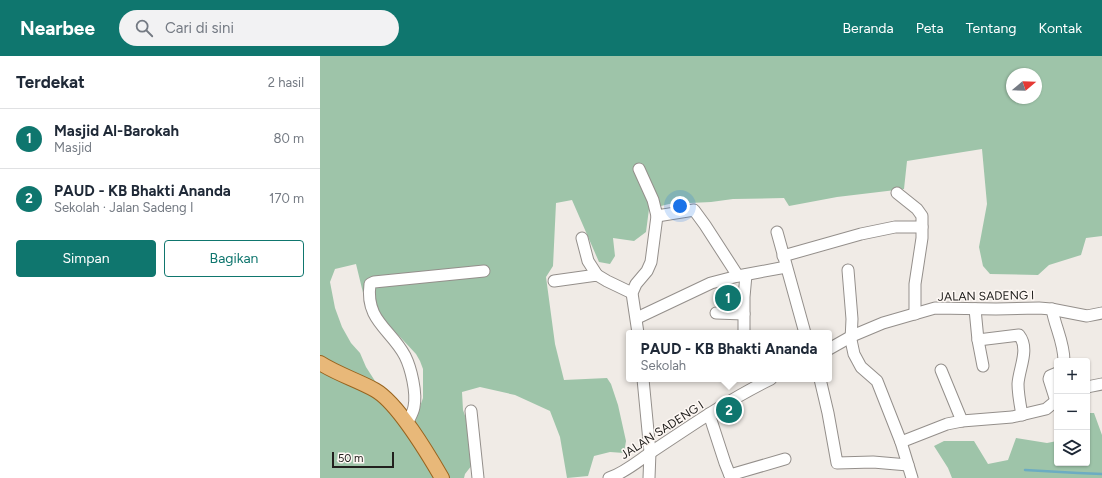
<!DOCTYPE html>
<html lang="id">
<head>
<meta charset="utf-8">
<style>
  :root { --surface:#fff; --page:#f2f2f3; --text:#1f2937; --muted:#747a83; --line:#e0e1e3; --accent:#0f766e }
  body { margin:0; font-family:Figtree,sans-serif; background:var(--page); color:var(--text) }
  .controls { position:absolute; right:12px; bottom:12px; display:grid; overflow:hidden; border-radius:4px; box-shadow:0 1px 3px #0004 }
  .controls button { width:36px; height:36px; display:grid; place-items:center; padding:0; border:0; border-bottom:1px solid var(--line); background:var(--surface); color:var(--text); font:20px sans-serif }
  .compass { position:absolute; left:686px; top:12px; width:36px; height:36px; border-radius:50%; background:var(--surface); box-shadow:0 1px 3px #0004; rotate:71deg }
  .scale { position:absolute; left:12px; bottom:10px; width:62px; box-sizing:border-box; padding-left:4px; border:2px solid #22201e; border-top:0; font-size:11px; line-height:14px; white-space:nowrap; color:#22201e; -webkit-text-stroke:3px #fef8f4; paint-order:stroke }
  .you { position:absolute; left:360px; top:150px; width:14px; height:14px; margin:-10px; border:3px solid #fff; border-radius:50%; background:#1a73e8; box-shadow:0 0 0 6px #1a73e833 }
  .badge { display:grid; place-items:center; width:26px; height:26px; border-radius:50%; background:var(--accent); color:#fff; font-size:13px; font-weight:700 }
  .pin { position:absolute; translate:-50% -50%; border:2px solid #fff; box-shadow:0 1px 4px #0006 }
  .popup { position:absolute; left:306px; top:274px; width:206px; height:52px; box-sizing:border-box; display:grid; place-content:center; border-radius:4px; background:var(--surface); filter:drop-shadow(0 1px 3px #0005); font-size:13px; white-space:nowrap; color:var(--muted) }
  .popup b { font-size:15px; color:var(--text) }
  .popup::after { content:''; position:absolute; left:50%; top:100%; margin-left:-8px; border:8px solid transparent; border-top-color:var(--surface) }
  .list { margin:0; padding:0; list-style:none }
  h2 { display:flex; justify-content:space-between; align-items:center; height:52px; margin:0; padding:0 16px; font-size:17px }
  h2 small { font-size:13px; font-weight:400; color:var(--muted) }
  .list li { display:grid; grid-template-columns:26px 1fr auto; gap:12px; align-items:center; box-sizing:border-box; height:60px; padding:0 16px; border-top:1px solid var(--line) }
  .list b { display:block; font-size:15px; white-space:nowrap }
  .list p { margin:0; font-size:13px; white-space:nowrap; color:var(--muted) }
  .list em { font-size:13px; font-style:normal; color:var(--muted) }
  .actions { display:flex; gap:8px; padding:12px 16px }
  .actions a { flex:1; padding:9px 0; border:1px solid var(--accent); border-radius:4px; text-align:center; font-size:14px; color:var(--accent) }
  .actions .main { background:var(--accent); color:#fff }
  .icon { flex:none; width:22px; height:22px; fill:none; stroke:currentColor; stroke-width:2; stroke-linecap:round; stroke-linejoin:round }
  .map { position:relative; flex:none; width:782px; height:422px; overflow:hidden }
  header { display:flex; align-items:center; gap:24px; box-sizing:border-box; height:56px; padding:0 20px; background:var(--accent); color:#fff }
  header strong { font-size:19px }
  nav { display:flex; gap:22px; margin-inline-start:auto; font-size:14px }
  .search { width:280px; height:36px; background:var(--page); display:flex; align-items:center; gap:10px; box-sizing:border-box; padding:0 14px; border-radius:22px; color:var(--muted); font-size:15px }
  main { display:flex }
  aside { flex:1; background:var(--surface) }
  .map>svg:first-child { display:block }
</style>
</head>
<body>
<header>
<strong>Nearbee</strong>
<div class="search"><svg class="icon" aria-label="search" viewBox="0 0 24 24"><circle cx="10" cy="10" r="6"/><path d="M15 15l6 6"/></svg>Cari di sini</div>
<nav><a>Beranda</a><a>Peta</a><a>Tentang</a><a>Kontak</a></nav>
</header>
<main>
<aside>
<h2>Terdekat<small>2 hasil</small></h2>
<ul class="list">
<li><span class="badge">1</span><div><b>Masjid Al-Barokah</b><p>Masjid</p></div><em>80 m</em></li>
<li><span class="badge">2</span><div><b>PAUD - KB Bhakti Ananda</b><p>Sekolah · Jalan Sadeng I</p></div><em>170 m</em></li>
</ul>
<div class="actions"><a class="main">Simpan</a><a>Bagikan</a></div>
</aside>
<div class="map">
<svg width="782" height="422" viewBox="0 0 782 422">
  <rect width="100%" height="100%" fill="#f0ebe6"/>
  <g fill="#9ec4a9" fill-rule="evenodd">
    <path d="M 0,0 L 782,0 L 782,180 L 766,182 L 761,199 L 729,209 L 718,219 L 670,218 L 663,210 L 659,191 L 667,148 L 662,93 L 587,105 L 584,133 L 517,141 L 469,150 L 464,142 L 413,143 L 391,146 L 349,148 L 329,153 L 326,176 L 314,185 L 293,182 L 295,200 L 290,208 L 279,206 L 252,144 L 236,147 L 233,210 L 226,221 L 235,288 L 244,324 L 287,322 L 291,328 L 298,349 L 306,385 L 304,397 L 290,396 L 274,400 L 268,420 L 247,422 L 240,381 L 230,355 L 195,339 L 160,331 L 142,336 L 143,354 L 149,371 L 152,409 L 145,418 L 144,422 L 0,422 ZM 692,18 L 716,18 L 716,42 L 692,42 ZM 36,208 L 46,249 L 66,266 L 96,298 L 100,305 L 103,313 L 103,342 L 94,368 L 78,346 L 55,325 L 46,311 L 40,297 L 31,287 L 22,271 L 15,252 L 10,226 L 15,213 Z"/>
    <path d="M 767,357 L 774,357 L 782,379 L 782,422 L 632,422 L 628,412 L 614,390 L 624,385 L 654,385 L 668,408 L 688,404 L 696,382 L 727,387 L 737,385 L 737,407 L 767,407 Z"/>
  </g>
  <g fill="none" stroke-linecap="round" stroke-linejoin="round">
    <path stroke="#6cacc2" stroke-width="2.5" d="M 705,414 L 758,417 L 782,418"/>
    <g stroke="#948f8b" stroke-width="13">
      <g id="minor">
        <path d="M 319,113 L 333,144 L 337,160 L 374,154 L 385,169 L 418,220"/>
        <path d="M 577,137 L 597,153 L 602,160 L 602,182 L 595,228 L 595,258"/>
        <path d="M 457,176 L 485,277"/>
        <path d="M 262,182 L 268,205 L 277,219"/>
        <path d="M 463,200 L 541,178 L 575,171 L 602,171"/>
        <path d="M 528,214 L 532,263 L 531,284 L 534,298 L 541,311 L 557,325 L 581,386 L 592,422"/>
        <path d="M 234,225 L 277,219 L 287,225 L 312,237"/>
        <path d="M 655,253 L 658,284 L 663,310"/>
        <path d="M 732,253 C 735,271 744,286 744,305"/>
        <path d="M 396,257 L 424,258"/>
        <path d="M 317,262 L 391,227 L 418,220 L 466,211"/>
        <path d="M 318,277 L 312,237 L 316,228 L 327,215 L 331,206 L 337,160"/>
        <path d="M 424,277 L 424,241 L 426,219"/>
        <path d="M 658,284 L 699,279 C 710,293 699,312 698,328 C 698,338 700,348 702,359"/>
        <path d="M 509,293 L 532,280 L 563,267 L 615,252 L 676,253 L 719,252 L 731,253 L 767,260 L 782,257"/>
        <path d="M 621,314 L 642,365"/>
        <path d="M 323,323 L 330,396 L 329,422"/>
        <path d="M 500,323 L 508,357 L 517,407 L 553,406 L 588,409"/>
        <path d="M 767,331 L 782,328"/>
        <path d="M 736,345 L 729,323 L 730,320 L 737,317"/>
        <path d="M 151,355 L 158,422"/>
        <path d="M 389,358 L 405,407 L 411,422"/>
        <path d="M 87,368 C 89,363 93,357 94,351 C 97,337 91,312 85,300 C 71,273 45,265 50,228 L 54,226 L 164,215"/>
        <path d="M 581,386 L 627,368 L 642,365 L 692,361 L 726,353 L 737,344"/>
        <path d="M 410,419 L 465,403"/>
        <path d="M 289,422 C 304,417 317,406 330,397 C 369,371 408,344 451,323"/>
      </g>
    </g>
    <g stroke="#98641f" stroke-width="16">
      <path id="major" d="M 0,307 C 17,318 37,324 55,334 C 78,347 108,398 122,422"/>
    </g>
    <use href="#minor" stroke="#fff" stroke-width="11"/>
    <use href="#major" stroke="#e8b879" stroke-width="14"/>
  </g>
  <g text-anchor="middle" stroke-width="3" stroke-linejoin="round" paint-order="stroke">
    <g font-size="12" fill="#22201e" stroke="#fef8f4">
      <text transform="translate(666 240) rotate(-1)" y="4">JALAN SADENG I</text>
      <text transform="translate(342 374) rotate(-33)" y="4">JALAN SADENG I</text>
    </g>
  </g>
</svg>
<div class="controls">
<button>+</button>
<button>−</button>
<button><svg class="icon" aria-label="layers" viewBox="0 0 24 24"><path d="M12 4l9 5-9 5-9-5zM3 14l9 5 9-5"/></svg></button>
</div>
<svg class="compass" viewBox="-18 -18 36 36"><path d="M0-13l5 13h-10z" fill="#e53935"/><path d="M0 13l5-13h-10z" fill="#747a83"/></svg>
<div class="scale">50 m</div>
<div class="you"></div>
<div class="pin badge" style="left:408px;top:242px">1</div>
<div class="pin badge" style="left:409px;top:354px">2</div>
<div class="popup"><b>PAUD - KB Bhakti Ananda</b>Sekolah</div>
</div>
</main>
</body>
</html>
